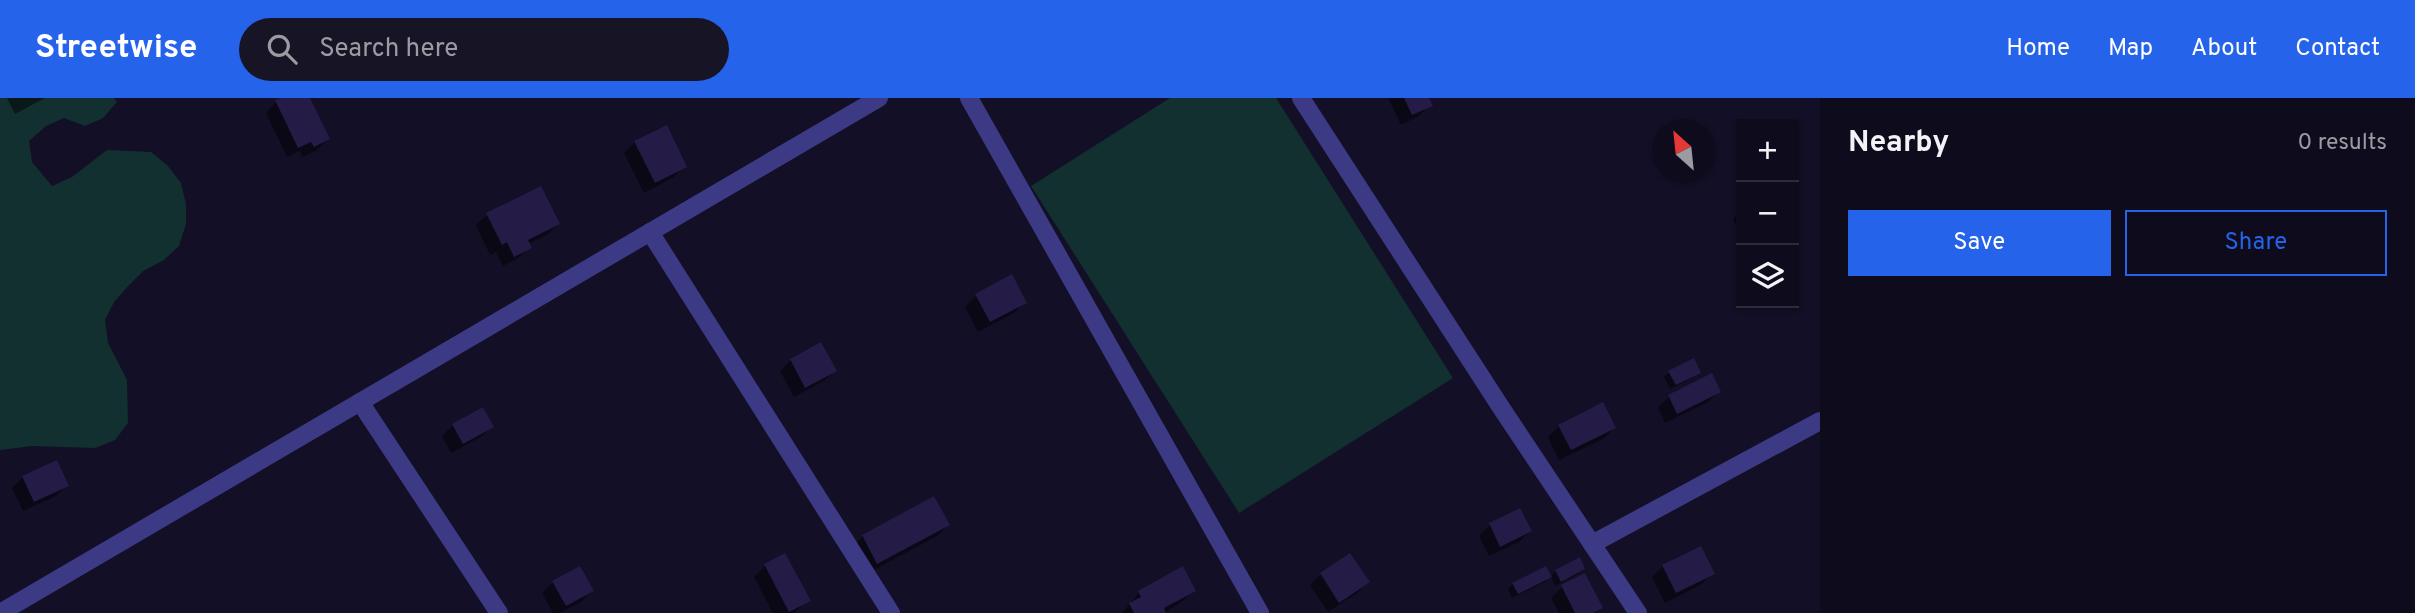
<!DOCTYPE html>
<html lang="en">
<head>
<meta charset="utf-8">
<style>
  :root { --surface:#0e0b1c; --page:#171425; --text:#f1f3f6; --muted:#9b9ba3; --line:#2e2b3b; --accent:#2563eb }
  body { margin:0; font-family:Overpass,sans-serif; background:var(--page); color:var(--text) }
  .controls { position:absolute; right:21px; top:21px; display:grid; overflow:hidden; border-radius:0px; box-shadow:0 2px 5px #0004 }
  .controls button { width:63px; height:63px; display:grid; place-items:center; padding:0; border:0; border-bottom:2px solid var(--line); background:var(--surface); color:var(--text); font:35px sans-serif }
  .compass { position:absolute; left:1652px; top:21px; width:63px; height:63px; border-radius:50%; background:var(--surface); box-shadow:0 2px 5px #0004; rotate:333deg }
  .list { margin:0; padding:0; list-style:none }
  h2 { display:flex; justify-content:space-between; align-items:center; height:91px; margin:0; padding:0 28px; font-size:30px }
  h2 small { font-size:23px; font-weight:400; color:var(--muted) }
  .actions { display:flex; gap:14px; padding:21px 28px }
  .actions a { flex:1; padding:16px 0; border:2px solid var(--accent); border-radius:0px; text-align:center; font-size:24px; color:var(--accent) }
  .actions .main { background:var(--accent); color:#fff }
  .icon { flex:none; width:38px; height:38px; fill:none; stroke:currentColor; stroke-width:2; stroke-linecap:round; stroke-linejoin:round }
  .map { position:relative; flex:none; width:1820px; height:515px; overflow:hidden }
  header { display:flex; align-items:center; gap:42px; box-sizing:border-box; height:98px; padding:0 35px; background:var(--accent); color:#fff }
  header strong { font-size:33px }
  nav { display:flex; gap:38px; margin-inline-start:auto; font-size:24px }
  .search { width:490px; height:63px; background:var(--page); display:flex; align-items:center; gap:18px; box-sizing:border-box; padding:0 24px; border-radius:38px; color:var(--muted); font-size:26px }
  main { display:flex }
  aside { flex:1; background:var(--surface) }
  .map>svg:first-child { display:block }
</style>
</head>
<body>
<header>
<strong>Streetwise</strong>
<div class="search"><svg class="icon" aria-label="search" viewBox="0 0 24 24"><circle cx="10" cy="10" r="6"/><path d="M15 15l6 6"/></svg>Search here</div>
<nav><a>Home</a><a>Map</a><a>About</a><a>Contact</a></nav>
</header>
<main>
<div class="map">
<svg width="1820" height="515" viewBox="0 0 1820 515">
  <rect width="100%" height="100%" fill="#130f26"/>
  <g fill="#12302f">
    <path d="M 0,0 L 114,0 L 117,4 L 103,20 L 85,28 L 64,20 L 46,28 L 29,43 L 32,64 L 52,88 L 72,79 L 107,52 L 151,54 L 168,68 L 181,85 L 186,106 L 186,126 L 179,148 L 164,162 L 143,173 L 129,187 L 114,204 L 105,222 L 108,245 L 127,282 L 128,325 L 115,342 L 95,350 L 32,348 L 0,352 Z"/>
    <path d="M 1170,0 L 1276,0 L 1453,280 L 1239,415 L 1031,88 Z"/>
  </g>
  <g fill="#0007">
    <path d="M 7,0 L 45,0 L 15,16 Z"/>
    <path d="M 285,0 L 309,0 L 328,41 L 317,52 L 302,59 L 300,53 L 287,59 L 266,15 L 276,4 Z"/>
    <path d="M 1388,0 L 1427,0 L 1430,7 L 1419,18 L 1401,27 Z"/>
    <path d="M 635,44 L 685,68 L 674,79 L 644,95 L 624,55 Z"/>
    <path d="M 1741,113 L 1741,138 L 1733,121 Z"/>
    <path d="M 487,117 L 558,126 L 547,137 L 528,146 L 529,150 L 518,160 L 503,168 L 496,154 L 490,157 L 476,127 Z"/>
    <path d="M 1011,179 L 1025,204 L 1014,215 L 978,234 L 965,209 L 976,198 Z"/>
    <path d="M 791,262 L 835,272 L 824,283 L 794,299 L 780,273 Z"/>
    <path d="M 1669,274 L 1699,274 L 1693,279 L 1670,291 L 1664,279 Z"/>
    <path d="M 1719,293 L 1708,304 L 1665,325 L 1658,310 L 1669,299 Z"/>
    <path d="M 453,327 L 492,328 L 481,339 L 451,355 L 442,338 Z"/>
    <path d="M 1559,328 L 1614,330 L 1603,341 L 1559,362 L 1548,339 Z"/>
    <path d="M 23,379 L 67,387 L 56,398 L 23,413 L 12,390 Z"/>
    <path d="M 948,427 L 937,438 L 866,476 L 852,449 L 863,438 Z"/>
    <path d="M 1490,427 L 1530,433 L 1519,444 L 1489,458 L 1479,438 Z"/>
    <path d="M 784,457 L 808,502 L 794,515 L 773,515 L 754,479 L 765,468 Z"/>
    <path d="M 1663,468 L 1713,475 L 1702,486 L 1665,505 L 1652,479 Z"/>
    <path d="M 1583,471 L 1578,476 L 1555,488 L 1551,478 L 1556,473 Z"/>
    <path d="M 1321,476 L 1368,484 L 1357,495 L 1328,514 L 1310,487 Z"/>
    <path d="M 1550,479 L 1545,484 L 1512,500 L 1508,491 L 1513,486 Z"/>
    <path d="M 553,484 L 592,493 L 581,504 L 560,515 L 553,515 L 542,495 Z"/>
    <path d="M 1562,489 L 1601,510 L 1595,515 L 1559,515 L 1551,500 Z"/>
    <path d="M 1194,492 L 1183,503 L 1164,515 L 1122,515 L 1139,495 Z"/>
  </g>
  <g fill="#241b47">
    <path d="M 281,0 L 310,0 L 330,41 L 314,49 L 311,44 L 298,50 L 275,2 Z"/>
    <path d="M 1404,0 L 1429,0 L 1433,8 L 1412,17 Z"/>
    <path d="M 667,27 L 687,69 L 655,85 L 634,43 Z"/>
    <path d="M 541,88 L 560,126 L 528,142 L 532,150 L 514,159 L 507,144 L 502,147 L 486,115 Z"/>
    <path d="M 1012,176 L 1027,205 L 990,224 L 975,196 Z"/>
    <path d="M 821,244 L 837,273 L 805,290 L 790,261 Z"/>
    <path d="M 1694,260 L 1701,275 L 1676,287 L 1668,273 Z"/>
    <path d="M 1712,275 L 1721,294 L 1677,316 L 1668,297 Z"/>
    <path d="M 1603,304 L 1616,330 L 1571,352 L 1558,327 Z"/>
    <path d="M 483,309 L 494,329 L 463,346 L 452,326 Z"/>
    <path d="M 57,362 L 69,388 L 34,404 L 22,378 Z"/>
    <path d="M 934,398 L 950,427 L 877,466 L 862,437 Z"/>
    <path d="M 1520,410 L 1532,433 L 1500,449 L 1489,425 Z"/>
    <path d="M 1701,448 L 1715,476 L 1676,495 L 1662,467 Z"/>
    <path d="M 785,455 L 811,503 L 789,514 L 764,466 Z"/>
    <path d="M 1350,455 L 1370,484 L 1339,505 L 1320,475 Z"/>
    <path d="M 1580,459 L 1585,471 L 1561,484 L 1555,472 Z"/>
    <path d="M 580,468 L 594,493 L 566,508 L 552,483 Z"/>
    <path d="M 1183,468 L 1196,493 L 1164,510 L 1166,515 L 1134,515 L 1129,505 L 1141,499 L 1138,493 Z"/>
    <path d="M 1546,468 L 1552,479 L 1518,496 L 1512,485 Z"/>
    <path d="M 1585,475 L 1603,510 L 1593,515 L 1575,515 L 1561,487 Z"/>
  </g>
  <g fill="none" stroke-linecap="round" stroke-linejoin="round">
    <g stroke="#3d3a85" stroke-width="18">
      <path d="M 969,0 L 1260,515"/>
      <path d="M 1301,0 L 1500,308 L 1638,515"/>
      <path d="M 650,134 L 891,515"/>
      <path d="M 360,304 L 499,515"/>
      <path d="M 1592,446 L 1820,323"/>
      <path d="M 0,515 L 879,0"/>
    </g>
  </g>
</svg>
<div class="controls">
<button>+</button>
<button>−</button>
<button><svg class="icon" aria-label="layers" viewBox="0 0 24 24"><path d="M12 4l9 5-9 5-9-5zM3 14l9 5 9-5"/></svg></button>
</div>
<svg class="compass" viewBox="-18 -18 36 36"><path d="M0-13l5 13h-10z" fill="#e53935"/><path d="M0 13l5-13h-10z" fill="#9b9ba3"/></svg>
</div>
<aside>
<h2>Nearby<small>0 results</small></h2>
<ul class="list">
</ul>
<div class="actions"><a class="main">Save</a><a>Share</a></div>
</aside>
</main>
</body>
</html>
